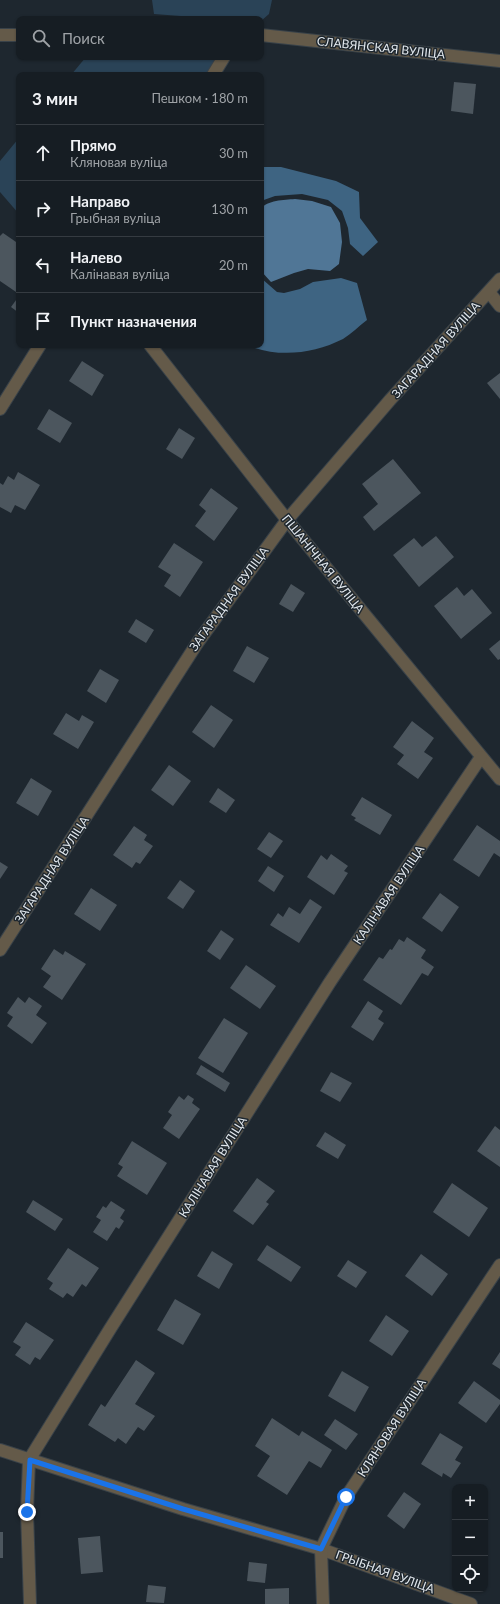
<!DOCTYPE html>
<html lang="ru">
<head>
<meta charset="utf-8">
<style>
  :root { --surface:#161d23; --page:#232a30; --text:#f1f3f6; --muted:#9ea2a6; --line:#353b41 }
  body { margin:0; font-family:Lato,sans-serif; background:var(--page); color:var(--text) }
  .controls { position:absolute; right:12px; bottom:12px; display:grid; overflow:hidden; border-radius:8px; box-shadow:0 1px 3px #0004 }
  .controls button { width:36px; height:36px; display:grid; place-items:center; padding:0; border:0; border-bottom:1px solid var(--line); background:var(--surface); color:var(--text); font:20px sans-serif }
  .stop { position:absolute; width:12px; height:12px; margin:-9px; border:3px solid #1a73e8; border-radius:50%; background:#fff }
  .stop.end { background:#1a73e8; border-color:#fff; box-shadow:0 1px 4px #0008 }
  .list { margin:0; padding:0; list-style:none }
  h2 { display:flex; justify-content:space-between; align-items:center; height:52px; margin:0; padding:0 16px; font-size:17px }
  h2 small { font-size:13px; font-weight:400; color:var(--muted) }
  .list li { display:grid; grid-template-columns:26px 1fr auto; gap:12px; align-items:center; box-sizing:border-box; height:56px; padding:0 16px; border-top:1px solid var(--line) }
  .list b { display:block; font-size:15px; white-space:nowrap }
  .list p { margin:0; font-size:13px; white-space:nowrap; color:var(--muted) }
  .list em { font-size:13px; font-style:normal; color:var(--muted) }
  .icon { flex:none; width:22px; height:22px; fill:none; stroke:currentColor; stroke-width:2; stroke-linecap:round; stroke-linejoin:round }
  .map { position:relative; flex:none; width:500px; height:1604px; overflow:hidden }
  .search { position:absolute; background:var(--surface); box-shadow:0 1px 3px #0004; left:16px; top:16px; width:248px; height:44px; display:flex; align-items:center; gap:10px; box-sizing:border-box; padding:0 14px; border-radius:8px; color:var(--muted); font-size:15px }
  .panel { position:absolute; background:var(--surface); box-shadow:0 1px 3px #0004; left:16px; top:72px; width:248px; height:276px; border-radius:8px }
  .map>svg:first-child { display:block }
</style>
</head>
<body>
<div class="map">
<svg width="500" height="1604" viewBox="0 0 500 1604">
  <rect width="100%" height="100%" fill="#1e272f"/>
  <g fill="#2a4357">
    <path d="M 152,0 L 272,0 L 269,14 L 261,21 L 261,19 L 220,19 L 154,14 Z"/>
    <path d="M 86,57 L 218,57 L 206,75 L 71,75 Z"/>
    <path d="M 19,138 L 19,214 L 0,192 L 0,161 Z"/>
  </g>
  <g fill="#3e6482">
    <path d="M 261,167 L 281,167 L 336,181 L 359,192 L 360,218 L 378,242 L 363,256 L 350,244 L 348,228 L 342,211 L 328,200 L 302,194 L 275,196 L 261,201 Z"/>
    <path d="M 261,278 L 277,292 L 284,293 L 300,289 L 313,282 L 341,278 L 357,283 L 367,320 C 359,326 351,334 343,339 C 313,354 278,358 247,345 L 261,345 Z"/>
  </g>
  <path fill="#507696" d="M 295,199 L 312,201 L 331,207 L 340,223 L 342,242 L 339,264 L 330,271 L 308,269 L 294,273 L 271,282 L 261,271 L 261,209 C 267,200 284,200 295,199 Z"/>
  <g fill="#4c565e">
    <path d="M 454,82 L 476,84 L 473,114 L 451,111 Z"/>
    <path d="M 3,233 L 19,244 L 19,294 L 0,281 L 0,236 Z"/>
    <path d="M 19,296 L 19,313 L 11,307 Z"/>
    <path d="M 82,361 L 104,375 L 92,396 L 69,381 Z"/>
    <path d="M 500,373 L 500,399 L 487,383 Z"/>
    <path d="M 49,409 L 72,423 L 60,443 L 37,429 Z"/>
    <path d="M 179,428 L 195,438 L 182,459 L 166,449 Z"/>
    <path d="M 393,459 L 421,493 L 374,531 L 363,517 L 378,504 L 362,484 Z"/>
    <path d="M 18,472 L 40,485 L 25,510 L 15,505 L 11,513 L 0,507 L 0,483 L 3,485 L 8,476 L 14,480 Z"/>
    <path d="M 211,488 L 238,508 L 214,541 L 195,526 L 206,511 L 199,505 Z"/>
    <path d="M 436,536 L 454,557 L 419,587 L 393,555 L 414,538 L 422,547 Z"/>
    <path d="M 174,543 L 203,562 L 180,597 L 164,586 L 171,575 L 158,567 Z"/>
    <path d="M 291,584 L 305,593 L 293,612 L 279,604 Z"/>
    <path d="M 457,587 L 464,596 L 472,589 L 492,613 L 461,639 L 434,606 Z"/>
    <path d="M 136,619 L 154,630 L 146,643 L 128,632 Z"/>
    <path d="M 500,640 L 500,659 L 498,660 L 489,649 Z"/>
    <path d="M 247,646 L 269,658 L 254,683 L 233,671 Z"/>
    <path d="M 100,669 L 119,680 L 106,703 L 87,691 Z"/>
    <path d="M 211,705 L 233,720 L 214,748 L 192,732 Z"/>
    <path d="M 66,713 L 79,721 L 82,715 L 94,722 L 78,749 L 53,734 Z"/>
    <path d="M 412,721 L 434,738 L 424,752 L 433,758 L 418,779 L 397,764 L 404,755 L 393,747 Z"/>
    <path d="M 169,765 L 191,781 L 173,806 L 151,790 Z"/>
    <path d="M 31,778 L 52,791 L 38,816 L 16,803 Z"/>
    <path d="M 218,788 L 235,800 L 226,813 L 209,802 Z"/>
    <path d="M 362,797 L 392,815 L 380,835 L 354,820 L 356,818 L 351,815 Z"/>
    <path d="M 477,825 L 500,841 L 500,857 L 494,853 L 479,877 L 453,860 Z"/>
    <path d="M 134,826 L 147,835 L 144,840 L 153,846 L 140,864 L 136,862 L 132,868 L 113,855 Z"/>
    <path d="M 269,832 L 283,841 L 271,858 L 257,849 Z"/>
    <path d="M 331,854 L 348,866 L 344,871 L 348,873 L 334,895 L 307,877 L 321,855 L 327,860 Z"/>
    <path d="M 0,862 L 8,867 L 0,879 Z"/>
    <path d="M 268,866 L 284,876 L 274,892 L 258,881 Z"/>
    <path d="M 180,880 L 195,891 L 183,909 L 167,898 Z"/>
    <path d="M 91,888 L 117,905 L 100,931 L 74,914 Z"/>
    <path d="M 440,893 L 459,907 L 442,932 L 422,918 Z"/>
    <path d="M 310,899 L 322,907 L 299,943 L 270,925 L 278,913 L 283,917 L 289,907 L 300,914 Z"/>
    <path d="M 221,930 L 234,939 L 220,960 L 207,951 Z"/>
    <path d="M 407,937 L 426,950 L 421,958 L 434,967 L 428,976 L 422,973 L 401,1005 L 363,980 L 379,957 L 383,959 L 390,949 L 392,950 L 399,939 L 404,942 Z"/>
    <path d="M 54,949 L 63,955 L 65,951 L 86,964 L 62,1000 L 43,987 L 51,976 L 41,969 Z"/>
    <path d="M 246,965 L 276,986 L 260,1009 L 230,988 Z"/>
    <path d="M 18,997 L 25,1003 L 29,997 L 42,1006 L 36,1015 L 47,1023 L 32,1044 L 7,1026 L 13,1017 L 7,1013 Z"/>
    <path d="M 368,1001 L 383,1011 L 378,1019 L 384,1023 L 373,1041 L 351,1027 Z"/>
    <path d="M 224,1018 L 248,1033 L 223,1073 L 198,1058 Z"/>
    <path d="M 201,1065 L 230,1083 L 225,1092 L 196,1074 Z"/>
    <path d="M 331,1072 L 352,1083 L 340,1102 L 320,1091 Z"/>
    <path d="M 188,1095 L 194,1099 L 192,1103 L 200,1109 L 179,1139 L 163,1128 L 172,1115 L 168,1112 L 179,1096 L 184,1100 Z"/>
    <path d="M 495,1126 L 500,1130 L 500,1167 L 477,1151 Z"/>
    <path d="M 325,1132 L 346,1145 L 338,1159 L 316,1146 Z"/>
    <path d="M 132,1141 L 167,1163 L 147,1195 L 117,1176 L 123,1167 L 118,1164 Z"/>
    <path d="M 257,1178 L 275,1191 L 266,1202 L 269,1204 L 253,1225 L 233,1211 Z"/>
    <path d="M 452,1183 L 488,1208 L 469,1237 L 433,1212 Z"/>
    <path d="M 33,1200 L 63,1219 L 55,1231 L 26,1212 Z"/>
    <path d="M 111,1201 L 125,1210 L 120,1218 L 124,1221 L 119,1229 L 116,1227 L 107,1241 L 93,1232 L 101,1220 L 96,1217 L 103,1206 L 106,1208 Z"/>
    <path d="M 267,1245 L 301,1267 L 291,1282 L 257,1260 Z"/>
    <path d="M 68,1248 L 99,1268 L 86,1287 L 82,1284 L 73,1297 L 67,1293 L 63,1298 L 49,1289 L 53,1283 L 47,1279 Z"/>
    <path d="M 212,1251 L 233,1264 L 219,1289 L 197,1276 Z"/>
    <path d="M 421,1254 L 448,1274 L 432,1296 L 405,1276 Z"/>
    <path d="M 348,1260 L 367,1272 L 356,1288 L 337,1276 Z"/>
    <path d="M 175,1299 L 201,1314 L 183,1345 L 157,1330 Z"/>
    <path d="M 386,1315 L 409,1331 L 392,1356 L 369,1341 Z"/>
    <path d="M 26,1322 L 54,1340 L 40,1360 L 35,1357 L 30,1365 L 15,1355 L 21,1347 L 13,1342 Z"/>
    <path d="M 500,1352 L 500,1369 L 492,1364 Z"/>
    <path d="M 136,1360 L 155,1373 L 135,1404 L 155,1416 L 144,1431 L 138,1427 L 126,1444 L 118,1438 L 115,1442 L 88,1425 L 101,1404 L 105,1407 Z"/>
    <path d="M 342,1371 L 369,1387 L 355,1412 L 328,1396 Z"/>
    <path d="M 474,1381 L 500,1400 L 500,1404 L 486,1423 L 458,1403 Z"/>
    <path d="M 272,1418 L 299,1436 L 302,1431 L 332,1450 L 321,1468 L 309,1461 L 287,1495 L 257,1476 L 270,1456 L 255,1446 Z"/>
    <path d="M 335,1419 L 358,1434 L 346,1450 L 324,1435 Z"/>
    <path d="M 440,1433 L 463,1447 L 455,1460 L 461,1463 L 451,1478 L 443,1473 L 442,1477 L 421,1464 Z"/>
    <path d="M 404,1492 L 421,1504 L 404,1529 L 387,1516 Z"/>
    <rect x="0" y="1532" width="3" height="26"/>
    <path d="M 100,1536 L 103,1572 L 81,1574 L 78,1538 Z"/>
    <path d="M 249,1562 L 267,1564 L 265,1583 L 247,1581 Z"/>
    <path d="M 148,1585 L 166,1587 L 164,1603 L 146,1602 Z"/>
    <path d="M 289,1588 L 289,1604 L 265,1604 L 265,1589 Z"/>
  </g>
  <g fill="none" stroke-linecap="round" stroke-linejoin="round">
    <g stroke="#394249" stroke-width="14">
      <g id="street">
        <path d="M 0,35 L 19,35"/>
        <path d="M 261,35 L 500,61"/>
        <path d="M 213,75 L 224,57"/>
        <path d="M 489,292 L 500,306"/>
        <path d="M 150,345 L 287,520 L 500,779"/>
        <path d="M 0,409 L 40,345"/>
        <path d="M 0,950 L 198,642 L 287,520 L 390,400 L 500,279"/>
        <path d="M 0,1450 L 183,1509 L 321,1549 L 471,1604"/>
        <path d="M 30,1604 L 27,1512 L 29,1460 L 110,1329 L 330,982 L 481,757"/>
        <path d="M 323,1604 L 321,1549 L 346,1497 L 500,1265"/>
      </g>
    </g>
    <use href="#street" stroke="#645a49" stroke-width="12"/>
  </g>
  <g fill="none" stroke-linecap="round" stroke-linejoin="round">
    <path stroke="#1a73e8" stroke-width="5" d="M 27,1512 L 30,1460 L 183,1509 L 321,1549 L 346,1497"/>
  </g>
  <g text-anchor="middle" stroke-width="3" stroke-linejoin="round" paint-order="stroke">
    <g font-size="12" fill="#e1e7ec" stroke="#1e272f">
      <text transform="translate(381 48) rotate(6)" y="4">СЛАВЯНСКАЯ ВУЛІЦА</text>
      <text transform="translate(436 350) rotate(-48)" y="4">ЗАГАРАДНАЯ ВУЛІЦА</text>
      <text transform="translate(323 564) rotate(51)" y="4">ПШАНІЧНАЯ ВУЛІЦА</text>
      <text transform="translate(229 599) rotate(-54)" y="4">ЗАГАРАДНАЯ ВУЛІЦА</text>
      <text transform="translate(52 870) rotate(-57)" y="4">ЗАГАРАДНАЯ ВУЛІЦА</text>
      <text transform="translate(389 895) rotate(-56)" y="4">КАЛІНАВАЯ ВУЛІЦА</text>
      <text transform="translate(213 1167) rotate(-58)" y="4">КАЛІНАВАЯ ВУЛІЦА</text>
      <text transform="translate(392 1428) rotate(-57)" y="4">КЛЯНОВАЯ ВУЛІЦА</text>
      <text transform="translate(385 1572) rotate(20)" y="4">ГРЫБНАЯ ВУЛІЦА</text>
    </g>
  </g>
</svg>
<div class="controls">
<button>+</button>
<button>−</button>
<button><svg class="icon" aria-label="locate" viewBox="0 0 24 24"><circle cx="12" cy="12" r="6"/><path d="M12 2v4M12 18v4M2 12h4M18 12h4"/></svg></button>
</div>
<div class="stop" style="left:346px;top:1497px"></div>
<div class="stop end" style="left:27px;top:1512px"></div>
<div class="search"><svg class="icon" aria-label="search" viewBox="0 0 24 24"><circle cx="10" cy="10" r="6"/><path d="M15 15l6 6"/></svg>Поиск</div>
<section class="panel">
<h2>3 мин<small>Пешком · 180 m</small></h2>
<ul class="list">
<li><svg class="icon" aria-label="ahead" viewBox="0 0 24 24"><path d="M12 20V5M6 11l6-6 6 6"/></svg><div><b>Прямо</b><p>Кляновая вуліца</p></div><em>30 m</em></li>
<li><svg class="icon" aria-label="right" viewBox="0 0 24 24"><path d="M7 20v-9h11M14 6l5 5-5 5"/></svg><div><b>Направо</b><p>Грыбная вуліца</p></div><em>130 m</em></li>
<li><svg class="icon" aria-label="left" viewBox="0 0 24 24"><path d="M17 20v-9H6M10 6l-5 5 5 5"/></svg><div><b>Налево</b><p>Калінавая вуліца</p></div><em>20 m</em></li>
<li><svg class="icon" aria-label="arrive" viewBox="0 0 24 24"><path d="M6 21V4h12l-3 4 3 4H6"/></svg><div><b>Пункт назначения</b></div></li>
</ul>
</section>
</div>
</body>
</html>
